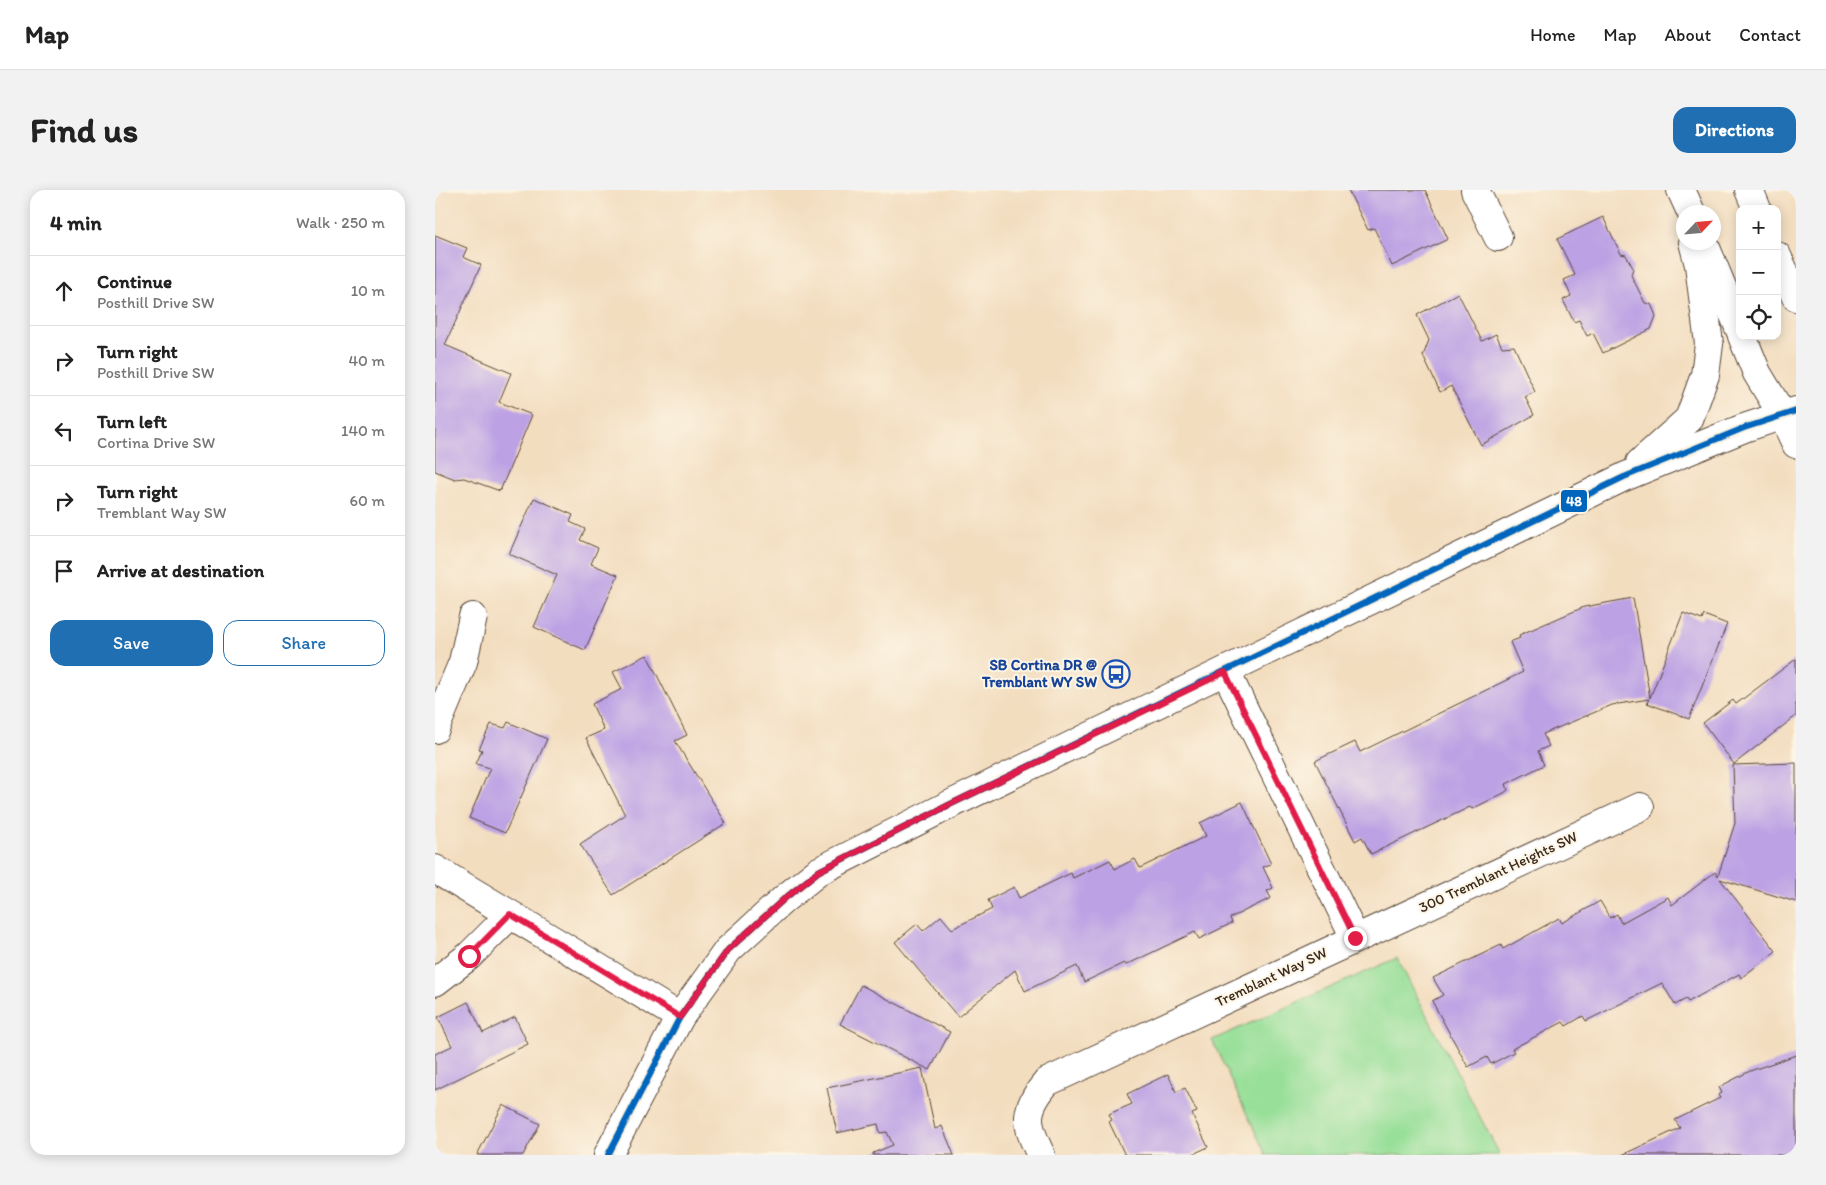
<!DOCTYPE html>
<html lang="en">
<head>
<meta charset="utf-8">
<style>
  :root { --surface:#fff; --page:#f2f2f2; --text:#222; --muted:#767676; --line:#e0e0e0; --accent:#1f6fb2 }
  body { margin:0; font-family:Itim,sans-serif; background:var(--page); color:var(--text) }
  .controls { position:absolute; right:15px; top:15px; display:grid; overflow:hidden; border-radius:10px; box-shadow:0 2px 12px #0003 }
  .controls button { width:45px; height:45px; display:grid; place-items:center; padding:0; border:0; border-bottom:1px solid var(--line); background:var(--surface); color:var(--text); font:25px sans-serif }
  .compass { position:absolute; left:1241px; top:15px; width:45px; height:45px; border-radius:50%; background:var(--surface); box-shadow:0 2px 12px #0003; rotate:64deg }
  .stop { position:absolute; width:15px; height:15px; margin:-11px; border:4px solid #e11d48; border-radius:50%; background:#fff }
  .stop.end { background:#e11d48; border-color:#fff; box-shadow:0 1px 5px #0008 }
  .list { margin:0; padding:0; list-style:none }
  h2 { display:flex; justify-content:space-between; align-items:center; height:65px; margin:0; padding:0 20px; font-size:21px }
  h2 small { font-size:16px; font-weight:400; color:var(--muted) }
  .list li { display:grid; grid-template-columns:32px 1fr auto; gap:15px; align-items:center; box-sizing:border-box; height:70px; padding:0 20px; border-top:1px solid var(--line) }
  .list b { display:block; font-size:19px; white-space:nowrap }
  .list p { margin:0; font-size:16px; white-space:nowrap; color:var(--muted) }
  .list em { font-size:16px; font-style:normal; color:var(--muted) }
  .actions { display:flex; gap:10px; padding:15px 20px }
  .actions a { flex:1; padding:11px 0; border:1px solid var(--accent); border-radius:15px; text-align:center; font-size:18px; color:var(--accent) }
  .actions .main { background:var(--accent); color:#fff }
  .icon { flex:none; width:28px; height:28px; fill:none; stroke:currentColor; stroke-width:2; stroke-linecap:round; stroke-linejoin:round }
  .map { position:relative; flex:none; width:1361px; height:965px; overflow:hidden; border-radius:15px }
  header { display:flex; align-items:center; gap:30px; box-sizing:border-box; height:70px; padding:0 25px; background:var(--surface); border-bottom:1px solid var(--line) }
  header strong { font-size:24px }
  nav { display:flex; gap:28px; margin-inline-start:auto; font-size:18px }
  .intro { display:flex; align-items:center; justify-content:space-between; box-sizing:border-box; height:120px; padding:0 30px }
  h1 { margin:0; font-size:35px }
  .button { padding:12px 22px; border-radius:15px; background:var(--accent); color:#fff; font-size:18px; font-weight:700 }
  main { display:flex; gap:30px; padding:0 30px }
  aside { flex:1; background:var(--surface); border-radius:15px; box-shadow:0 2px 12px #0003 }
  .map>svg:first-child { display:block }
</style>
</head>
<body>
<header>
<strong>Map</strong>
<nav><a>Home</a><a>Map</a><a>About</a><a>Contact</a></nav>
</header>
<div class="intro"><h1>Find us</h1><a class="button">Directions</a></div>
<main>
<aside>
<h2>4 min<small>Walk · 250 m</small></h2>
<ul class="list">
<li><svg class="icon" aria-label="ahead" viewBox="0 0 24 24"><path d="M12 20V5M6 11l6-6 6 6"/></svg><div><b>Continue</b><p>Posthill Drive SW</p></div><em>10 m</em></li>
<li><svg class="icon" aria-label="right" viewBox="0 0 24 24"><path d="M7 20v-9h11M14 6l5 5-5 5"/></svg><div><b>Turn right</b><p>Posthill Drive SW</p></div><em>40 m</em></li>
<li><svg class="icon" aria-label="left" viewBox="0 0 24 24"><path d="M17 20v-9H6M10 6l-5 5 5 5"/></svg><div><b>Turn left</b><p>Cortina Drive SW</p></div><em>140 m</em></li>
<li><svg class="icon" aria-label="right" viewBox="0 0 24 24"><path d="M7 20v-9h11M14 6l5 5-5 5"/></svg><div><b>Turn right</b><p>Tremblant Way SW</p></div><em>60 m</em></li>
<li><svg class="icon" aria-label="arrive" viewBox="0 0 24 24"><path d="M6 21V4h12l-3 4 3 4H6"/></svg><div><b>Arrive at destination</b></div></li>
</ul>
<div class="actions"><a class="main">Save</a><a>Share</a></div>
</aside>
<div class="map">
<svg width="1361" height="965" viewBox="0 0 1361 965">
  <rect width="100%" height="100%" fill="#fcf5e5"/>
  <filter id="ink" filterUnits="userSpaceOnUse"><feTurbulence type="fractalNoise" baseFrequency=".02" numOctaves="2"/><feDisplacementMap in="SourceGraphic" scale="10" xChannelSelector="R" yChannelSelector="G"/><feConvolveMatrix kernelMatrix="1 2 1 2 8 2 1 2 1" color-interpolation-filters="sRGB"/></filter>
  <filter id="wash" filterUnits="userSpaceOnUse"><feTurbulence type="fractalNoise" baseFrequency=".0096" numOctaves="4" result="noise"/><feDisplacementMap in="SourceGraphic" scale="20" xChannelSelector="R" yChannelSelector="G"/><feGaussianBlur stdDeviation="1.12" result="paint"/><feColorMatrix in="noise" values="0 0 0 0 0 0 0 0 0 0 0 0 0 0 0 0 0 1.4 0 .05"/><feComposite in="paint" operator="in"/></filter>
  <g filter="url(#wash)">
    <rect width="100%" height="100%" fill="#f3ddbf"/>
    <path fill="#98df99" stroke="#6a845c" d="M 962,768 L 1065,965 L 831,965 L 777,850 Z"/>
    <g id="blocks">
      <g fill="#bca1e4">
        <path d="M 913,0 L 990,0 L 1013,49 L 957,76 L 939,38 L 933,40 Z"/>
        <path d="M 1168,27 L 1186,64 L 1191,65 L 1198,78 L 1196,85 L 1210,113 L 1216,114 L 1221,126 L 1216,139 L 1168,163 L 1158,143 L 1152,146 L 1144,130 L 1139,132 L 1128,110 L 1136,106 L 1129,90 L 1140,85 L 1122,49 Z"/>
        <path d="M 0,45 L 32,58 L 28,67 L 46,75 L 10,155 L 76,183 L 64,212 L 97,225 L 65,301 L 29,288 L 20,289 L 0,281 Z"/>
        <path d="M 1023,103 L 1047,151 L 1061,144 L 1067,157 L 1079,156 L 1100,202 L 1090,207 L 1099,225 L 1046,255 L 1016,196 L 1005,202 L 988,166 L 994,150 L 982,125 Z"/>
        <path d="M 99,308 L 138,325 L 135,332 L 150,339 L 145,350 L 163,358 L 156,374 L 183,385 L 150,460 L 99,437 L 122,385 L 74,364 Z"/>
        <path d="M 1198,408 L 1215,508 L 1248,423 L 1267,430 L 1269,425 L 1292,434 L 1254,529 L 1212,513 L 1214,509 L 1177,515 L 1108,544 L 1114,556 L 1103,561 L 1109,575 L 1071,594 L 1073,600 L 1069,603 L 1037,619 L 1035,617 L 936,664 L 927,647 L 920,651 L 880,571 L 920,552 L 925,562 L 1088,482 L 1075,452 L 1085,448 L 1084,445 L 1149,417 Z"/>
        <path d="M 212,465 L 252,545 L 240,551 L 291,633 L 178,705 L 145,654 L 190,625 L 151,548 L 169,540 L 157,514 L 187,499 L 178,482 Z"/>
        <path d="M 1361,469 L 1361,526 L 1299,574 L 1268,533 L 1298,510 L 1301,514 Z"/>
        <path d="M 73,532 L 112,549 L 70,643 L 34,628 L 55,578 L 41,574 L 47,560 L 44,559 L 56,534 L 70,538 Z"/>
        <path d="M 1361,573 L 1361,712 L 1285,689 L 1341,761 L 1306,788 L 1304,784 L 1253,812 L 1251,809 L 1240,815 L 1227,793 L 1151,831 L 1148,826 L 1131,836 L 1128,832 L 1077,859 L 1079,862 L 1056,874 L 1052,867 L 1033,877 L 997,811 L 1008,805 L 998,788 L 1066,755 L 1068,759 L 1124,728 L 1127,733 L 1165,711 L 1175,728 L 1182,724 L 1186,733 L 1233,707 L 1237,715 L 1280,682 L 1283,686 L 1300,633 L 1298,575 Z"/>
        <path d="M 807,612 L 836,674 L 828,677 L 838,698 L 832,701 L 836,708 L 795,728 L 797,733 L 764,749 L 760,742 L 691,775 L 689,773 L 649,792 L 642,776 L 590,801 L 580,780 L 523,827 L 460,752 L 482,734 L 488,741 L 506,726 L 517,739 L 557,719 L 553,710 L 579,697 L 584,708 L 636,683 L 638,688 L 675,670 L 680,679 L 700,669 L 705,678 L 771,646 L 765,633 Z"/>
        <path d="M 426,795 L 515,842 L 495,880 L 405,834 Z"/>
        <path d="M 33,812 L 48,843 L 80,827 L 93,854 L 0,900 L 0,864 L 17,856 L 3,827 Z"/>
        <path d="M 1361,865 L 1361,965 L 1187,965 L 1245,938 L 1240,930 L 1285,908 L 1283,905 L 1287,903 L 1284,897 L 1315,881 Z"/>
        <path d="M 487,878 L 500,939 L 507,936 L 519,965 L 438,965 L 438,963 L 458,955 L 452,942 L 445,943 L 443,934 L 402,943 L 392,898 Z"/>
        <path d="M 733,884 L 741,902 L 750,898 L 762,922 L 757,924 L 773,957 L 756,965 L 690,965 L 674,932 L 677,930 L 674,924 L 697,914 L 692,904 Z"/>
        <path d="M 68,915 L 105,934 L 88,965 L 42,965 Z"/>
      </g>
    </g>
  </g>
  <g filter="url(#ink)">
    <use href="#blocks" fill-opacity="0" stroke="#574536" stroke-width="1"/>
    <g fill="none" stroke-linecap="round" stroke-linejoin="round">
      <g stroke="#574536" stroke-width="30">
        <g id="street">
          <path d="M 1040,0 L 1063,47"/>
          <path d="M 791,482 L 920,748"/>
          <path d="M 0,539 L 28,472 L 38,427"/>
          <path d="M 0,679 L 245,827"/>
          <path d="M 0,792 L 34,766 L 75,725"/>
          <path d="M 606,965 C 590,933 588,920 612,892 L 1205,617"/>
        </g>
      </g>
      <g stroke="#574536" stroke-width="30">
        <g id="secondary">
          <path d="M 1246,0 L 1256,22"/>
          <path d="M 1314,0 L 1322,19"/>
          <path d="M 1271,58 L 1305,140"/>
          <path d="M 1342,66 L 1361,107"/>
          <path d="M 1307,146 L 1322,183 L 1348,226 L 1361,254"/>
          <path d="M 1205,273 L 1254,229 L 1270,185 L 1274,154 L 1264,75 L 1258,52"/>
          <path d="M 173,965 L 245,827 L 293,760 L 349,709 L 384,681 L 514,615 L 1189,287 L 1309,238 L 1361,221"/>
        </g>
      </g>
      <use href="#street" stroke="#fff" stroke-width="28"/>
      <use href="#secondary" stroke="#fff" stroke-width="28"/>
      <g stroke="#fcf5e5" stroke-width="10">
        <path id="bus-1" d="M 173,965 L 245,827 L 293,760 L 349,709 L 384,681 L 514,615 L 1189,287 L 1309,238 L 1361,221"/>
      </g>
      <use href="#bus-1" stroke="#0065bd" stroke-width="6"/>
    </g>
  </g>
  <g fill="none" stroke-linecap="round" stroke-linejoin="round" filter="url(#ink)">
    <path stroke="#e11d48" stroke-width="6" d="M 34,766 L 75,724 L 245,827 L 293,760 L 349,709 L 384,681 L 514,615 L 790,482 L 920,748"/>
  </g>
  <defs>
    <g id="bus-ring" transform="scale(1.4375)"><circle r="9.5" fill="#fcf5e5" stroke="#1a4fb4" stroke-width="1.5"/><path d="M-5-6H5V4H4V6H2V4H-2V6H-4V4H-5ZM-3.5-4V0h7V-4ZM-3.5 1.2v1.5H-2V1.2ZM2 1.2v1.5H3.5V1.2Z" fill="#1a4fb4"/></g>
  </defs>
  <g fill-rule="evenodd">
    <use href="#bus-ring" x="681" y="484"/>
  </g>
  <g text-anchor="middle" stroke-width="4" stroke-linejoin="round" paint-order="stroke">
    <g font-size="15" font-weight="bold" fill="#164399" stroke="#fcf5e5" text-anchor="end">
      <text x="662" y="480">SB Cortina DR @<tspan x="662" dy="17">Tremblant WY SW</tspan></text>
    </g>
    <g font-size="15" fill="#3b2a1e" stroke="#fcf5e5">
      <text transform="translate(1063 682) rotate(-25)" y="5">300 Tremblant Heights SW</text>
      <text transform="translate(836 787) rotate(-25)" y="5">Tremblant Way SW</text>
    </g>
  </g>
  <rect stroke="#fcf5e5" stroke-width="2" x="1125" y="299" width="28" height="24" rx="5" fill="#0065bd"/>
  <g font-size="14" text-anchor="middle" font-weight="bold" fill="#fff">
    <text x="1139" y="316">48</text>
  </g>
</svg>
<div class="controls">
<button>+</button>
<button>−</button>
<button><svg class="icon" aria-label="locate" viewBox="0 0 24 24"><circle cx="12" cy="12" r="6"/><path d="M12 2v4M12 18v4M2 12h4M18 12h4"/></svg></button>
</div>
<svg class="compass" viewBox="-18 -18 36 36"><path d="M0-13l5 13h-10z" fill="#e53935"/><path d="M0 13l5-13h-10z" fill="#767676"/></svg>
<div class="stop" style="left:34px;top:766px"></div>
<div class="stop end" style="left:920px;top:748px"></div>
</div>
</main>
</body>
</html>
